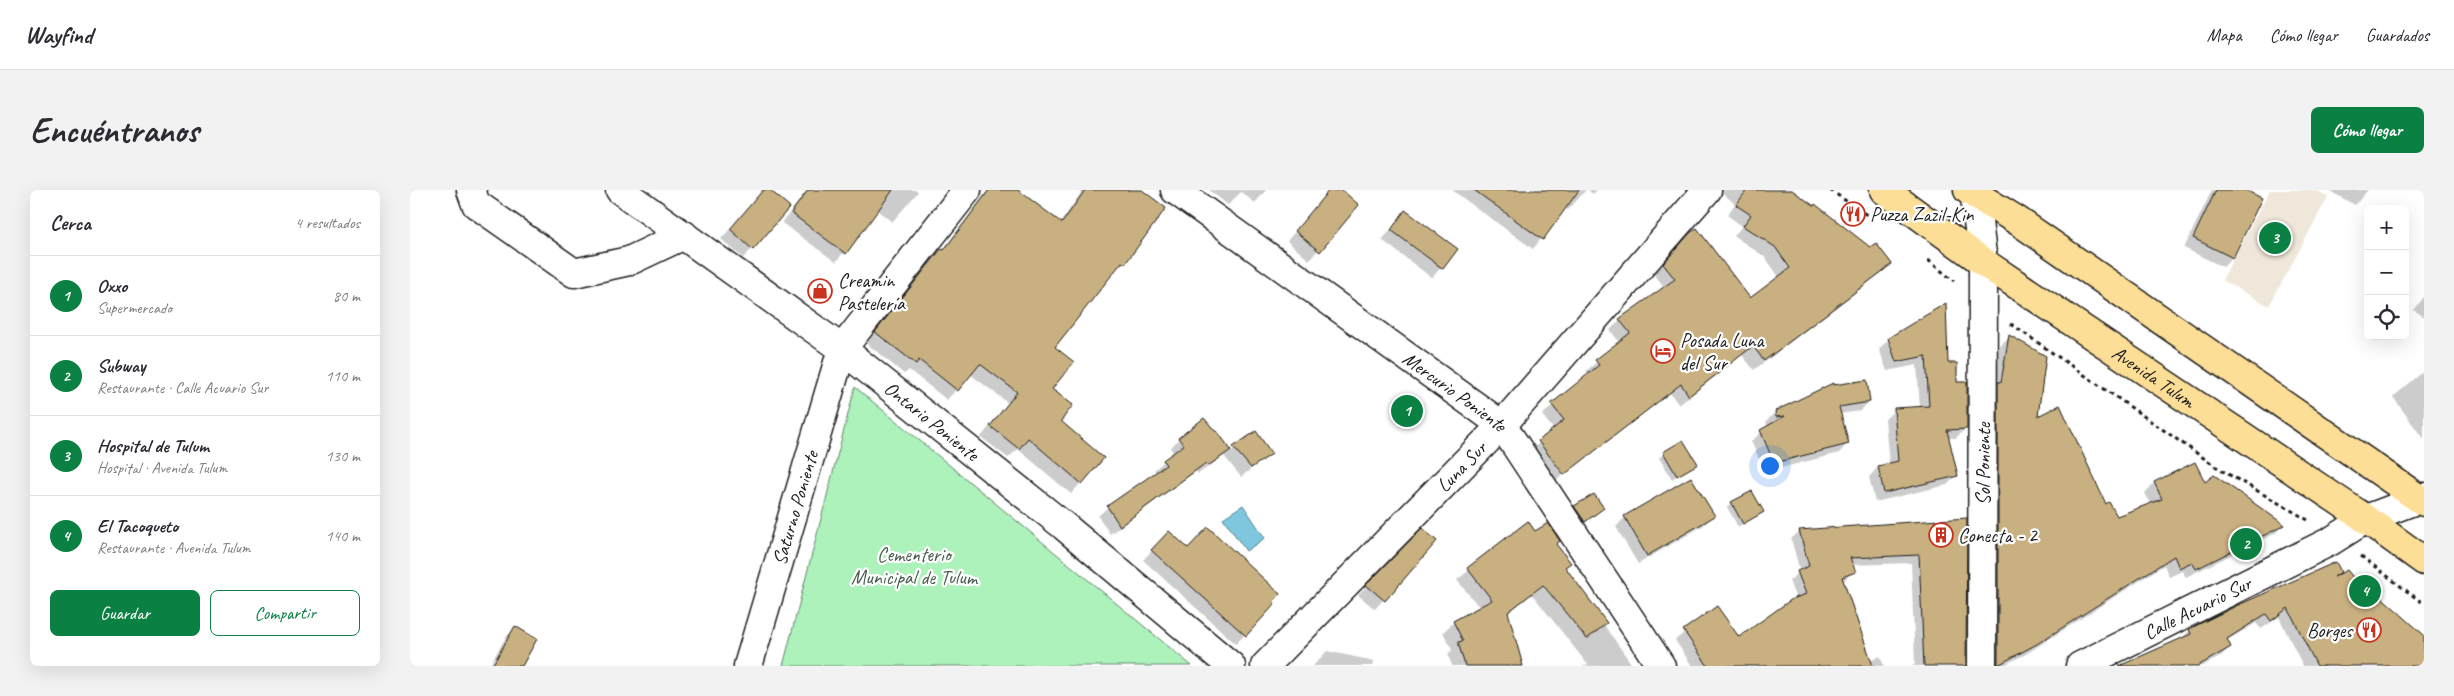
<!DOCTYPE html>
<html lang="es">
<head>
<meta charset="utf-8">
<style>
  :root { --surface:#fff; --page:#f2f2f3; --text:#2b2b33; --muted:#7c7c81; --line:#e1e1e2; --accent:#0b8043 }
  body { margin:0; font-family:Caveat,sans-serif; background:var(--page); color:var(--text) }
  .controls { position:absolute; right:15px; top:15px; display:grid; overflow:hidden; border-radius:8px; box-shadow:0 5px 20px #0002 }
  .controls button { width:45px; height:45px; display:grid; place-items:center; padding:0; border:0; border-bottom:1px solid var(--line); background:var(--surface); color:var(--text); font:25px sans-serif }
  .you { position:absolute; left:1359px; top:275px; width:18px; height:18px; margin:-12px; border:4px solid #fff; border-radius:50%; background:#1a73e8; box-shadow:0 0 0 8px #1a73e833 }
  .badge { display:grid; place-items:center; width:32px; height:32px; border-radius:50%; background:var(--accent); color:#fff; font-size:16px; font-weight:700 }
  .pin { position:absolute; translate:-50% -50%; border:2px solid #fff; box-shadow:0 1px 5px #0006 }
  .list { margin:0; padding:0; list-style:none }
  h2 { display:flex; justify-content:space-between; align-items:center; height:65px; margin:0; padding:0 20px; font-size:21px }
  h2 small { font-size:16px; font-weight:400; color:var(--muted) }
  .list li { display:grid; grid-template-columns:32px 1fr auto; gap:15px; align-items:center; box-sizing:border-box; height:80px; padding:0 20px; border-top:1px solid var(--line) }
  .list b { display:block; font-size:19px; white-space:nowrap }
  .list p { margin:0; font-size:16px; white-space:nowrap; color:var(--muted) }
  .list em { font-size:16px; font-style:normal; color:var(--muted) }
  .actions { display:flex; gap:10px; padding:15px 20px }
  .actions a { flex:1; padding:11px 0; border:1px solid var(--accent); border-radius:8px; text-align:center; font-size:18px; color:var(--accent) }
  .actions .main { background:var(--accent); color:#fff }
  .icon { flex:none; width:28px; height:28px; fill:none; stroke:currentColor; stroke-width:2; stroke-linecap:round; stroke-linejoin:round }
  .map { position:relative; flex:none; width:2014px; height:476px; overflow:hidden; border-radius:8px }
  header { display:flex; align-items:center; gap:30px; box-sizing:border-box; height:70px; padding:0 25px; background:var(--surface); border-bottom:1px solid var(--line) }
  header strong { font-size:24px }
  nav { display:flex; gap:28px; margin-inline-start:auto; font-size:18px }
  .intro { display:flex; align-items:center; justify-content:space-between; box-sizing:border-box; height:120px; padding:0 30px }
  h1 { margin:0; font-size:35px }
  .button { padding:12px 22px; border-radius:8px; background:var(--accent); color:#fff; font-size:18px; font-weight:700 }
  main { display:flex; gap:30px; padding:0 30px }
  aside { flex:1; background:var(--surface); border-radius:8px; box-shadow:0 5px 20px #0002 }
  .map>svg:first-child { display:block }
</style>
</head>
<body>
<header>
<strong>Wayfind</strong>
<nav><a>Mapa</a><a>Cómo llegar</a><a>Guardados</a></nav>
</header>
<div class="intro"><h1>Encuéntranos</h1><a class="button">Cómo llegar</a></div>
<main>
<aside>
<h2>Cerca<small>4 resultados</small></h2>
<ul class="list">
<li><span class="badge">1</span><div><b>Oxxo</b><p>Supermercado</p></div><em>80 m</em></li>
<li><span class="badge">2</span><div><b>Subway</b><p>Restaurante · Calle Acuario Sur</p></div><em>110 m</em></li>
<li><span class="badge">3</span><div><b>Hospital de Tulum</b><p>Hospital · Avenida Tulum</p></div><em>130 m</em></li>
<li><span class="badge">4</span><div><b>El Tacoqueto</b><p>Restaurante · Avenida Tulum</p></div><em>140 m</em></li>
</ul>
<div class="actions"><a class="main">Guardar</a><a>Compartir</a></div>
</aside>
<div class="map">
<svg width="2014" height="476" viewBox="0 0 2014 476">
  <rect width="100%" height="100%" fill="#fff"/>
  <filter id="ink" filterUnits="userSpaceOnUse"><feTurbulence type="fractalNoise" baseFrequency=".02" numOctaves="2"/><feDisplacementMap in="SourceGraphic" scale="10" xChannelSelector="R" yChannelSelector="G"/><feConvolveMatrix kernelMatrix="1 2 1 2 8 2 1 2 1" color-interpolation-filters="sRGB"/></filter>
  <g filter="url(#ink)">
    <path fill="#efe7d9" d="M 1860,0 L 1906,0 L 1918,7 L 1859,116 L 1812,90 Z"/>
    <path fill="#adf1bb" stroke="#64866c" d="M 445,197 L 782,476 L 373,476 Z"/>
    <path fill="#7ec7de" stroke="#578390" d="M 833,315 L 855,348 L 836,361 L 813,328 Z"/>
    <g fill="#0003">
      <path d="M 355,0 L 358,0 L 342,59 L 333,68 L 311,49 Z"/>
      <path d="M 397,0 L 505,0 L 508,2 L 482,32 L 467,20 L 426,72 L 372,33 Z"/>
      <path d="M 578,0 L 612,0 L 610,3 L 650,33 L 673,0 L 731,0 L 714,73 L 702,82 L 644,157 L 641,199 L 649,231 L 693,268 L 661,304 L 608,259 L 598,268 L 571,247 L 598,213 L 560,184 L 537,210 L 499,180 L 494,184 L 456,153 L 521,70 L 532,61 Z"/>
      <path d="M 799,0 L 856,0 L 845,13 L 831,2 L 818,15 Z"/>
      <path d="M 1042,0 L 1176,0 L 1158,20 L 1155,18 L 1123,59 Z"/>
      <path d="M 1178,0 L 1187,0 L 1183,4 Z"/>
      <path d="M 1309,0 L 1380,0 L 1480,74 L 1470,84 L 1344,180 L 1332,165 L 1269,215 L 1260,203 L 1143,293 L 1119,262 L 1144,240 L 1132,225 L 1179,185 L 1176,181 L 1210,153 L 1200,140 L 1210,130 L 1255,98 L 1244,84 L 1271,54 L 1339,110 L 1369,87 L 1355,67 L 1324,46 L 1332,36 L 1317,25 L 1325,14 Z"/>
      <path d="M 1802,0 L 1832,0 L 1850,9 L 1822,68 L 1813,77 L 1774,58 Z"/>
      <path d="M 1922,0 L 1958,0 L 1945,15 L 1921,2 Z"/>
      <path d="M 910,12 L 934,31 L 899,70 L 877,51 Z"/>
      <path d="M 996,22 L 1046,59 L 1022,88 L 972,50 Z"/>
      <path d="M 2014,107 L 2014,127 L 2004,120 Z"/>
      <path d="M 1599,147 L 1627,228 L 1707,327 L 1741,315 L 1735,303 L 1744,293 L 1785,274 L 1794,294 L 1873,335 L 1864,344 L 1776,387 L 1772,381 L 1759,387 L 1754,375 L 1616,464 L 1592,476 L 1578,476 L 1582,200 L 1589,156 Z"/>
      <path d="M 1479,149 L 1537,175 L 1546,193 L 1556,238 L 1546,248 L 1538,248 L 1546,286 L 1537,295 L 1465,312 L 1459,287 L 1468,277 L 1479,275 L 1475,229 L 1485,220 L 1510,218 L 1507,175 L 1477,181 L 1469,159 Z"/>
      <path d="M 2014,181 L 2014,250 L 1983,207 Z"/>
      <path d="M 1459,212 L 1450,221 L 1430,224 L 1438,253 L 1429,263 L 1355,282 L 1341,251 L 1358,237 L 1356,232 L 1365,222 Z"/>
      <path d="M 807,243 L 820,262 L 846,243 L 860,264 L 831,287 L 814,266 L 788,284 L 786,281 L 700,344 L 688,326 L 698,317 L 747,283 L 744,280 L 764,263 L 760,258 L 769,249 Z"/>
      <path d="M 1254,263 L 1286,273 L 1262,289 L 1249,268 Z"/>
      <path d="M 1322,313 L 1352,322 L 1328,337 L 1317,317 Z"/>
      <path d="M 1165,317 L 1192,318 L 1165,341 L 1156,327 Z"/>
      <path d="M 1303,326 L 1294,335 L 1228,374 L 1206,337 L 1215,327 Z"/>
      <path d="M 1555,330 L 1555,476 L 1502,476 L 1505,474 L 1501,373 L 1442,375 L 1444,381 L 1433,391 L 1460,471 L 1470,466 L 1474,476 L 1282,476 L 1265,450 L 1307,418 L 1328,448 L 1386,409 L 1379,391 L 1390,381 L 1381,349 L 1390,341 Z"/>
      <path d="M 1118,333 L 1124,343 L 1145,354 L 1154,378 L 1223,476 L 1171,476 L 1178,475 L 1122,404 L 1097,424 L 1112,476 L 1042,476 L 1038,464 L 1042,460 L 1033,442 L 1044,432 L 1070,418 L 1047,390 Z"/>
      <path d="M 1012,340 L 1025,351 L 965,419 L 948,405 Z"/>
      <path d="M 750,352 L 778,360 L 863,414 L 826,454 L 733,370 Z"/>
      <path d="M 1930,382 L 1924,387 L 2014,447 L 2014,476 L 1893,476 L 1869,427 L 1851,439 L 1846,433 L 1816,451 L 1820,457 L 1810,467 L 1792,476 L 1729,476 L 1770,450 L 1780,440 Z"/>
      <path d="M 106,438 L 110,476 L 79,476 L 96,447 Z"/>
      <path d="M 917,461 L 964,471 L 963,476 L 903,476 Z"/>
    </g>
    <g fill="#c9b080" stroke="#1c1c1c">
      <path d="M 353,0 L 360,0 L 380,17 L 343,60 L 320,39 Z"/>
      <path d="M 398,0 L 483,0 L 436,64 L 381,23 Z"/>
      <path d="M 579,0 L 608,0 L 652,33 L 675,0 L 732,0 L 756,18 L 715,74 L 712,72 L 645,157 L 664,172 L 642,199 L 663,215 L 651,231 L 694,268 L 672,294 L 618,248 L 609,259 L 580,236 L 607,202 L 570,174 L 548,201 L 509,170 L 506,174 L 465,142 L 531,59 L 534,60 Z"/>
      <path d="M 919,0 L 932,0 L 949,15 L 910,62 L 885,41 Z"/>
      <path d="M 1064,0 L 1169,0 L 1133,50 Z"/>
      <path d="M 1337,0 L 1382,0 L 1404,16 L 1405,14 L 1460,57 L 1466,53 L 1482,74 L 1354,171 L 1343,156 L 1279,206 L 1271,194 L 1154,285 L 1128,251 L 1154,230 L 1141,214 L 1189,175 L 1185,170 L 1220,143 L 1209,129 L 1265,89 L 1253,74 L 1280,43 L 1287,38 L 1340,108 L 1380,78 L 1365,57 L 1333,36 L 1341,25 L 1326,15 Z"/>
      <path d="M 1806,0 L 1835,0 L 1852,8 L 1823,68 L 1783,48 Z"/>
      <path d="M 995,20 L 1048,59 L 1033,79 L 981,40 Z"/>
      <path d="M 1536,113 L 1538,173 L 1547,173 L 1547,192 L 1557,192 L 1557,239 L 1537,240 L 1548,286 L 1474,303 L 1468,276 L 1488,271 L 1484,218 L 1519,216 L 1516,166 L 1486,172 L 1478,148 Z"/>
      <path d="M 1599,145 L 1636,166 L 1628,226 L 1650,215 L 1696,314 L 1699,312 L 1707,326 L 1752,309 L 1744,292 L 1785,272 L 1795,292 L 1804,285 L 1875,335 L 1786,379 L 1782,372 L 1769,378 L 1764,366 L 1627,454 L 1588,475 L 1588,192 L 1591,192 Z"/>
      <path d="M 1457,190 L 1460,212 L 1429,217 L 1439,254 L 1364,273 L 1350,240 L 1375,226 L 1366,227 L 1365,221 L 1423,193 L 1423,195 Z"/>
      <path d="M 794,228 L 806,242 L 807,241 L 821,260 L 798,276 L 796,273 L 710,336 L 697,316 L 756,275 L 753,270 L 774,255 L 768,248 Z"/>
      <path d="M 846,241 L 862,264 L 841,278 L 823,257 Z"/>
      <path d="M 1273,250 L 1288,274 L 1267,286 L 1253,262 Z"/>
      <path d="M 1281,287 L 1305,326 L 1237,366 L 1214,326 Z"/>
      <path d="M 1342,301 L 1354,322 L 1333,334 L 1321,312 Z"/>
      <path d="M 1184,304 L 1194,318 L 1175,332 L 1164,316 Z"/>
      <path d="M 1557,328 L 1556,476 L 1514,476 L 1509,365 L 1440,368 L 1446,382 L 1432,387 L 1463,476 L 1298,476 L 1273,440 L 1307,416 L 1329,447 L 1382,409 L 1396,404 L 1387,381 L 1399,376 L 1389,340 Z"/>
      <path d="M 1118,331 L 1125,341 L 1138,333 L 1150,351 L 1146,354 L 1161,373 L 1155,377 L 1197,433 L 1177,449 L 1133,395 L 1098,422 L 1113,476 L 1055,476 L 1048,452 L 1053,451 L 1043,431 L 1082,410 L 1057,378 Z"/>
      <path d="M 798,337 L 870,404 L 863,412 L 865,414 L 836,446 L 741,360 L 759,341 L 778,358 Z"/>
      <path d="M 1012,338 L 1027,351 L 975,411 L 956,395 Z"/>
      <path d="M 1926,372 L 1931,382 L 1924,387 L 1937,380 L 1960,408 L 1967,403 L 2014,445 L 2014,476 L 1907,476 L 1878,418 L 1861,431 L 1856,424 L 1817,449 L 1821,457 L 1788,476 L 1709,476 L 1781,444 L 1779,439 L 1826,416 Z"/>
      <path d="M 105,436 L 127,449 L 112,476 L 82,476 Z"/>
    </g>
    <g fill="none" stroke-linecap="round" stroke-linejoin="round">
      <g stroke="#1c1c1c" stroke-width="31">
        <g id="minor">
          <path d="M 61,0 L 66,14 L 164,83 L 219,71 L 274,45"/>
          <path id="s1" d="M 210,0 L 432,159 L 654,336 L 821,476"/>
          <path id="s2" d="M 765,0 L 1092,235 L 1251,476"/>
          <path d="M 1564,0 L 1573,72 L 1572,476"/>
          <path id="s3" d="M 338,476 L 432,159 L 557,0"/>
          <path id="s4" d="M 855,476 L 1092,235 L 1297,0"/>
          <path id="s5" d="M 1670,476 L 1921,351 L 1956,329 L 2014,307"/>
        </g>
      </g>
      <g stroke="#1c1c1c" stroke-width="31">
        <g id="major">
          <path id="s6" d="M 1474,0 L 1573,72 L 1956,329 L 2014,371"/>
          <path d="M 1558,0 L 1608,31 L 2014,312"/>
        </g>
      </g>
      <g stroke="#1c1c1c" stroke-width="3" stroke-dasharray="4 4" stroke-linecap="butt">
        <path d="M 1420,0 L 1457,25"/>
        <path d="M 1518,70 L 1544,91"/>
        <path d="M 1601,134 L 1811,280 L 1898,330"/>
        <path d="M 1951,366 L 2014,414"/>
      </g>
      <use href="#minor" stroke="#fff" stroke-width="28"/>
      <use href="#major" stroke="#fdde96" stroke-width="28"/>
    </g>
  </g>
  <defs>
    <g id="restaurant-ring" transform="scale(1.25)"><circle r="9.5" fill="#fff" stroke="#c8321e" stroke-width="1.5"/><path d="M-5-6h1v4h1v-4h1v4h1v-4h1v5L-1.5 .5V6h-2V.5L-5-1ZM5-6V6H3V1.5H1.5Q1.5-4 5-6Z" fill="#c8321e"/></g>
    <g id="shop-ring" transform="scale(1.25)"><circle r="9.5" fill="#fff" stroke="#c8321e" stroke-width="1.5"/><path d="M-5-2.5h2.3a2.7 3.5 0 0 1 5.4 0H5L5.5 6h-11ZM-1.5-2.5h3a1.5 2.3 0 0 0-3 0Z" fill="#c8321e"/></g>
    <g id="hotel-ring" transform="scale(1.25)"><circle r="9.5" fill="#fff" stroke="#c8321e" stroke-width="1.5"/><path d="M-6-4.5h1.5V1H6V5H4.5V3h-9V5H-6ZM-4 0a1.8 1.8 0 1 1 3.6 0ZM.5 0V-2.5h3Q6-2.5 6 0Z" fill="#c8321e"/></g>
    <g id="building-ring" transform="scale(1.25)"><circle r="9.5" fill="#fff" stroke="#c8321e" stroke-width="1.5"/><path d="M-4-6H4V6H1V3H-1V6H-4ZM-2.5-4.3h1.7v1.8h-1.7ZM.8-4.3h1.7v1.8H.8ZM-2.5-1h1.7V.8h-1.7ZM.8-1h1.7V.8H.8Z" fill="#c8321e"/></g>
  </defs>
  <g fill-rule="evenodd">
    <use href="#restaurant-ring" x="1443" y="24"/>
    <use href="#shop-ring" x="410" y="101"/>
    <use href="#hotel-ring" x="1253" y="161"/>
    <use href="#building-ring" x="1531" y="345"/>
    <use href="#restaurant-ring" x="1959" y="440"/>
  </g>
  <g text-anchor="middle" stroke-width="4.5" stroke-linejoin="round" paint-order="stroke">
    <g font-size="20" fill="#1c1c1c" stroke="#fff" text-anchor="start">
      <text x="1460" y="31">Puzza Zazil-Kin</text>
      <text x="428" y="97">Creamin<tspan x="428" dy="23">Pastelería</tspan></text>
      <text x="1270" y="157">Posada Luna<tspan x="1270" dy="23">del Sur</tspan></text>
      <text x="1548" y="352">Conecta - 2</text>
      <text x="1942" y="447" text-anchor="end">Borges</text>
    </g>
    <g font-size="20" fill="#1c1c1c" stroke="#fff">
      <text dy="7" stroke="none"><textPath href="#s6" startOffset="328">Avenida Tulum</textPath></text>
      <text dy="7" stroke="none"><textPath href="#s2" startOffset="345">Mercurio Poniente</textPath></text>
      <text dy="7" stroke="none"><textPath href="#s1" startOffset="388">Ontario Poniente</textPath></text>
      <text transform="translate(1573 274) rotate(-90)" y="7">Sol Poniente</text>
      <text dy="7" stroke="none"><textPath href="#s4" startOffset="280">Luna Sur</textPath></text>
      <text dy="7" stroke="none"><textPath href="#s3" startOffset="165">Saturno Poniente</textPath></text>
      <text dy="7" stroke="none"><textPath href="#s5" startOffset="131">Calle Acuario Sur</textPath></text>
    </g>
    <g font-size="20" fill="#485c4c" stroke="#fff">
      <text x="504" y="371">Cementerio<tspan x="504" dy="23">Municipal de Tulum</tspan></text>
    </g>
  </g>
</svg>
<div class="controls">
<button>+</button>
<button>−</button>
<button><svg class="icon" aria-label="locate" viewBox="0 0 24 24"><circle cx="12" cy="12" r="6"/><path d="M12 2v4M12 18v4M2 12h4M18 12h4"/></svg></button>
</div>
<div class="you"></div>
<div class="pin badge" style="left:997px;top:221px">1</div>
<div class="pin badge" style="left:1836px;top:354px">2</div>
<div class="pin badge" style="left:1865px;top:48px">3</div>
<div class="pin badge" style="left:1955px;top:401px">4</div>
</div>
</main>
</body>
</html>
